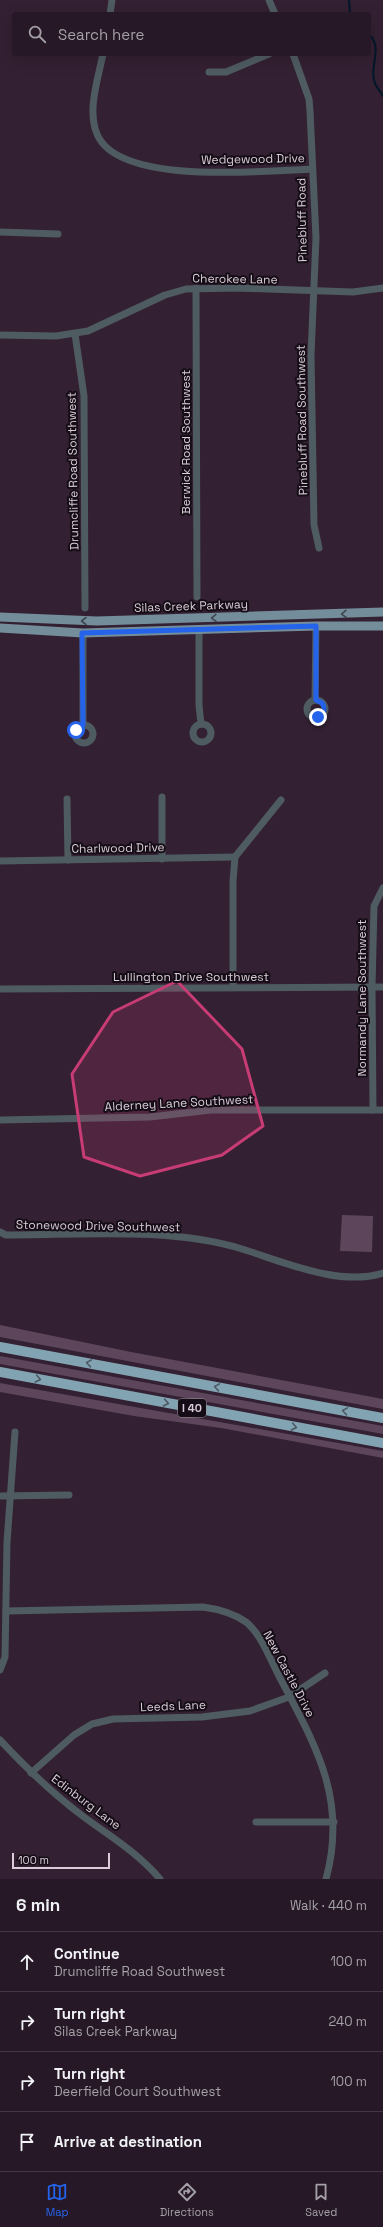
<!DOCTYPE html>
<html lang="en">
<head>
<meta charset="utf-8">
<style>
  :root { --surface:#261826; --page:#322532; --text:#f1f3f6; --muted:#a4a0a7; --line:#423743; --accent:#2563eb }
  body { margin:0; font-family:"Space Grotesk",sans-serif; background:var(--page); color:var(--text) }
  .scale { position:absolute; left:12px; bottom:10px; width:98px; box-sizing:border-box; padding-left:4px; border:2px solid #dacdd9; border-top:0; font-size:11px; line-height:14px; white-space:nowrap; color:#dacdd9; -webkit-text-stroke:3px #150d15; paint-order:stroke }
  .stop { position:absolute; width:12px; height:12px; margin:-9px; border:3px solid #2563eb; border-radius:50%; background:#fff }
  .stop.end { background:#2563eb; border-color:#fff; box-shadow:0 1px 4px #0008 }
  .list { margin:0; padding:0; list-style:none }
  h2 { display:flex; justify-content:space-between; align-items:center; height:52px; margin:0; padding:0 16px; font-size:17px }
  h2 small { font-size:13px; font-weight:400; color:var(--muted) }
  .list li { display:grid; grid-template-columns:26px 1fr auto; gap:12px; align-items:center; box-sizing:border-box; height:60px; padding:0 16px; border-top:1px solid var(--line) }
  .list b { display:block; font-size:15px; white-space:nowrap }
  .list p { margin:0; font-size:13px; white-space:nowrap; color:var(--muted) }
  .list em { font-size:13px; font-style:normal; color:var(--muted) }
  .icon { flex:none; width:22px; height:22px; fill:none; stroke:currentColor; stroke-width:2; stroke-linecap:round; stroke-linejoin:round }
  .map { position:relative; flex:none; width:383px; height:1879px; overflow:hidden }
  .search { position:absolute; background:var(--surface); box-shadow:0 4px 16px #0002; left:12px; right:12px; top:12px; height:44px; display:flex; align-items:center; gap:10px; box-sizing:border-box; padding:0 14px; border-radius:4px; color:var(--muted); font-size:15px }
  .sheet { height:292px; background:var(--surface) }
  nav { display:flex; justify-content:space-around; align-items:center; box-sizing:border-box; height:56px; border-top:1px solid var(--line); background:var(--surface); font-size:11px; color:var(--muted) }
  nav a { display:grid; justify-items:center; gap:2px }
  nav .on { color:var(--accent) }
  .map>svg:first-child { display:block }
</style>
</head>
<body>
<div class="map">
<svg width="383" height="1879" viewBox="0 0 383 1879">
  <rect width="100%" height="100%" fill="#332032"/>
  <g fill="#5d465c">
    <path d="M 342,1215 L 373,1216 L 372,1252 L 340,1251 Z"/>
    <path d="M 0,1325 L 131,1352 L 383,1399 L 383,1409 L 0,1337 Z"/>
    <path d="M 0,1356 L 383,1426 L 383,1434 L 0,1364 Z"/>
    <path d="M 0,1383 L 383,1451 L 383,1458 L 221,1428 L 134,1416 L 0,1392 Z"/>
  </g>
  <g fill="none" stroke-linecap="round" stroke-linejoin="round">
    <g stroke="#001729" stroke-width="2">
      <path d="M 349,0 L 350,14"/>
      <path d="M 369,34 C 383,48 370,64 374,80 C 375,86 380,91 383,96"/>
    </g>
    <g stroke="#4e5b61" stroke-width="7">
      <path d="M 269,0 L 275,14"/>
      <path d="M 110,14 L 112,0"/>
      <path d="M 103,54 C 98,79 87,110 97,134 C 118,186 265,171 312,169"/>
      <path d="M 293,54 L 309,99 L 310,111 L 316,238 L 311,355 L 314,525 L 319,548"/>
      <path d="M 209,72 L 226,72 L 269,54"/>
      <path d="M 0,232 L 58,234"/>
      <path d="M 196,288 L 197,597"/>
      <path d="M 75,334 L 84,396 L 85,608"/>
      <path d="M 0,335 L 56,336 L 88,331 L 165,295 L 186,289 L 238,288 L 353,292 L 383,288"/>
      <path d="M 199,630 L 199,705 L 201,724"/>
      <path d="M 83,633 L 83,725"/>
      <circle cx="316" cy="709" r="9"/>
      <path d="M 315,700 L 316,626"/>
      <circle cx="202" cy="733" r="9"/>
      <circle cx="84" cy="734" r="9"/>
      <path d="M 162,797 L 162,859"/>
      <path d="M 67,799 L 68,860"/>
      <path d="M 0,861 L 235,857"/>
      <path d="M 233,987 L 233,881 L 235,857 L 281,800"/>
      <path d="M 0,989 L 383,987"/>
      <path d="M 373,1110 L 372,987 L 374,906 L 383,888"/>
      <path d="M 0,1120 L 150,1117 L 211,1110 L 383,1110"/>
      <path d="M 0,1232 L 6,1235 C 80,1235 170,1227 242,1249 C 284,1262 340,1287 383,1273"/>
      <path d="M 0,1496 L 69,1495"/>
      <path d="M 6,1611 L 203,1607 C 218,1609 233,1613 246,1622 C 261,1634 270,1659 279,1676 C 315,1745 348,1798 326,1879"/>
      <path d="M 0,1670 L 5,1657 L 7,1542 L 15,1432"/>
      <path d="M 0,1740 C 26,1768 53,1794 84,1817 C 111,1837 138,1853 160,1879"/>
      <path d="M 31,1773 L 74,1735 L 92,1724 L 113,1719 L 202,1717 L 250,1711 L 289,1697 L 325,1673"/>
      <path d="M 256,1822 L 334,1822"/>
    </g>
    <g stroke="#738e9a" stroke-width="9">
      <path d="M 0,617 L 97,621 L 383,612"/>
      <path d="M 0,628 L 83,633 L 316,626 L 383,626"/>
    </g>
    <g stroke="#82a3b1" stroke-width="10">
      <path d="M 0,1347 L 383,1418"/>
      <path d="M 0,1372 L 383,1443"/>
    </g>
  </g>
  <defs><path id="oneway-chevron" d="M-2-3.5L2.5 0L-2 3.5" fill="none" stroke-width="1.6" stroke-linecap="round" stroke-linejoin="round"/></defs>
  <g stroke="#3f4751">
    <use href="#oneway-chevron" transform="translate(344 614) rotate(178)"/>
    <use href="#oneway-chevron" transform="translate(214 618) rotate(178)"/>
    <use href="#oneway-chevron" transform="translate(84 621) rotate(180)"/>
  </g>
  <g stroke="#4c5863">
    <use href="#oneway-chevron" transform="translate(89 1363) rotate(-170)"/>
    <use href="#oneway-chevron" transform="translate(38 1379) rotate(11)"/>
    <use href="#oneway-chevron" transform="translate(217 1387) rotate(-170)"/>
    <use href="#oneway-chevron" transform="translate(166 1403) rotate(11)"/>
    <use href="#oneway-chevron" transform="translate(345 1411) rotate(-170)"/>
    <use href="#oneway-chevron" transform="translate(294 1427) rotate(11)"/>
  </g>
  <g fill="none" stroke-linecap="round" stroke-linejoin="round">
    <path stroke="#2563eb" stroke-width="5" d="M 76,730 L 83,725 L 82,633 L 316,626 L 316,700 L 322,703 C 326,709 324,714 318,717"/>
  </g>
  <path fill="#c73c74" fill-opacity="0.2" stroke="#c73c74" stroke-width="3" stroke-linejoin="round" d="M 177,981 L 242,1049 L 263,1126 L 222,1155 L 140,1176 L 84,1157 L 72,1074 L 113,1012 Z"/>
  <g text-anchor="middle" stroke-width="4" stroke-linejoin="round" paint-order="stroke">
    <rect fill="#150d15" stroke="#9f939e" stroke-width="1" x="178" y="1399" width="28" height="18" rx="3"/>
    <g font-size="11" font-weight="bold" fill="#dacdd9">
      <text x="192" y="1412">I 40</text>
    </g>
    <g font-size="12" fill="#dacdd9" stroke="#150d15">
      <text transform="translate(253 159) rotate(-1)" y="4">Wedgewood Drive</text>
      <text transform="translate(302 220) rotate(-91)" y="4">Pinebluff Road</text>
      <text transform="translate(235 279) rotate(1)" y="4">Cherokee Lane</text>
      <text transform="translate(302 420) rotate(-91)" y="4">Pinebluff Road Southwest</text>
      <text transform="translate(186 442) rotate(-90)" y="4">Berwick Road Southwest</text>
      <text transform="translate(73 471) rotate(-91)" y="4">Drumcliffe Road Southwest</text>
      <text transform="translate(191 606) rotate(-2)" y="4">Silas Creek Parkway</text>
      <text transform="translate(118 848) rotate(-1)" y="4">Charlwood Drive</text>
      <text x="191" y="981">Lullington Drive Southwest</text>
      <text transform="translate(362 998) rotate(-90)" y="4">Normandy Lane Southwest</text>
      <text transform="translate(179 1103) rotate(-3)" y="4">Alderney Lane Southwest</text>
      <text transform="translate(98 1226) rotate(1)" y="4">Stonewood Drive Southwest</text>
      <text transform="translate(289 1674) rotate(62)" y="4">New Castle Drive</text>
      <text transform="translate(173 1706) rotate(-2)" y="4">Leeds Lane</text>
      <text transform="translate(86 1802) rotate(37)" y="4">Edinburg Lane</text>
    </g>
  </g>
</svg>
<div class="scale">100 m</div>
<div class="stop" style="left:76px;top:730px"></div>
<div class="stop end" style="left:318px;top:717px"></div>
<div class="search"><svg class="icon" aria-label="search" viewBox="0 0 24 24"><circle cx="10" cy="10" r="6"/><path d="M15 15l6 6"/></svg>Search here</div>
</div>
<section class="sheet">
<h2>6 min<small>Walk · 440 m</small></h2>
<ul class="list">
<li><svg class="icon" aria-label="ahead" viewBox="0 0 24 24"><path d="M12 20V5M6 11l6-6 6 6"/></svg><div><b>Continue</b><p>Drumcliffe Road Southwest</p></div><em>100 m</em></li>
<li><svg class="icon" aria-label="right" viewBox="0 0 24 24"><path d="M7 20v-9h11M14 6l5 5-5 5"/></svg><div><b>Turn right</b><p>Silas Creek Parkway</p></div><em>240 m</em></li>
<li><svg class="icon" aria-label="right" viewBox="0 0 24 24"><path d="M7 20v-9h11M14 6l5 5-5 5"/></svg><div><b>Turn right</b><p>Deerfield Court Southwest</p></div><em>100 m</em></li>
<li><svg class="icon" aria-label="arrive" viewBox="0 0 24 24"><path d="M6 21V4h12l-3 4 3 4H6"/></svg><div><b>Arrive at destination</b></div></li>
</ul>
</section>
<nav>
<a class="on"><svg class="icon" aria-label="map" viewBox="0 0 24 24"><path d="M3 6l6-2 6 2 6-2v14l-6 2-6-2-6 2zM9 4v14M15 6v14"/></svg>Map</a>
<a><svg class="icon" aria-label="directions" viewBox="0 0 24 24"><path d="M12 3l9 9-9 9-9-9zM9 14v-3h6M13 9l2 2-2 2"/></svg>Directions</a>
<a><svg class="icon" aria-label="saved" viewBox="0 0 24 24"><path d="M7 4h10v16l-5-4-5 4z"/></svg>Saved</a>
</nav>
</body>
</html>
